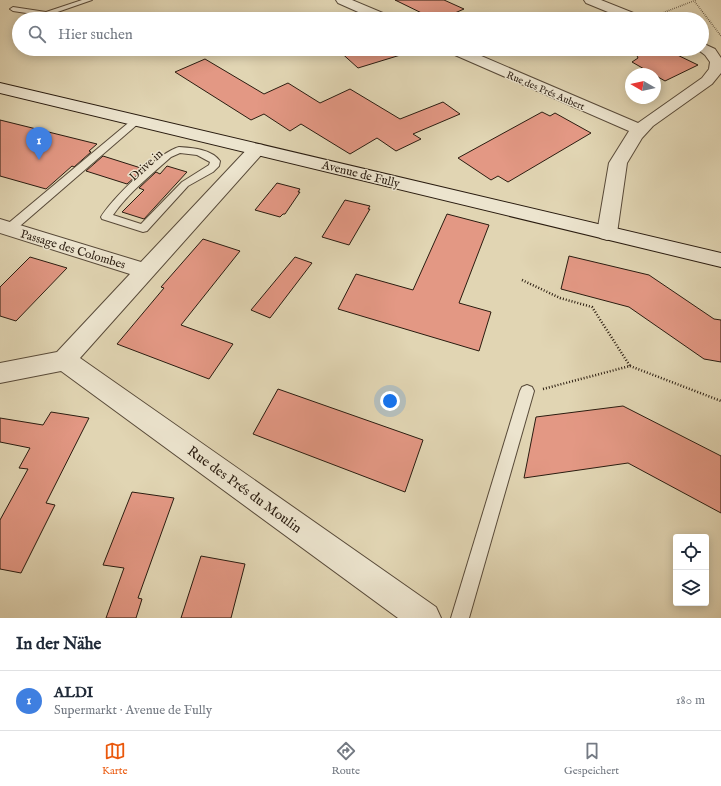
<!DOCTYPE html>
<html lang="de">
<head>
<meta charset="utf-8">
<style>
  :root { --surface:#fff; --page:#f6f6f7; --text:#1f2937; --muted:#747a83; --line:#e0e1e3; --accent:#ea580c }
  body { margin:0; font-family:"IM FELL English",serif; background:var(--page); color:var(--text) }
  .controls { position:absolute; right:12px; bottom:12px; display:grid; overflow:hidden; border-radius:4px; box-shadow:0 2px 10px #0003 }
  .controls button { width:36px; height:36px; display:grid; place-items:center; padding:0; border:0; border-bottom:1px solid var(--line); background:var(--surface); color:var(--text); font:20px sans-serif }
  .compass { position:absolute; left:625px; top:68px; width:36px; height:36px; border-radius:50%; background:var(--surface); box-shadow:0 2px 10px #0003; rotate:279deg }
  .you { position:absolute; left:390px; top:401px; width:14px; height:14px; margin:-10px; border:3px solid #fff; border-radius:50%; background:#1a73e8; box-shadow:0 0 0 6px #1a73e833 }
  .badge { display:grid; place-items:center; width:26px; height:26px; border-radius:50%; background:var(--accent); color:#fff; font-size:13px; font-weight:700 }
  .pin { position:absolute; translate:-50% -33px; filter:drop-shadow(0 1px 2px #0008) }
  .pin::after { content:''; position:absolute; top:21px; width:14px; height:12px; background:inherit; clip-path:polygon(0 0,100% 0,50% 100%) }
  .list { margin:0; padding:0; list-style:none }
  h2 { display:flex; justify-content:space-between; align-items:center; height:52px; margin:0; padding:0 16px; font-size:17px }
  h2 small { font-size:13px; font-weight:400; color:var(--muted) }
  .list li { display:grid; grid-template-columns:26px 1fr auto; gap:12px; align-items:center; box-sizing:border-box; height:60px; padding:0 16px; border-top:1px solid var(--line) }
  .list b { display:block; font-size:15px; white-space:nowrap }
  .list p { margin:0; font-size:13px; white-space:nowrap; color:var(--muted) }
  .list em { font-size:13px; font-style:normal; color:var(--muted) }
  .icon { flex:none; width:22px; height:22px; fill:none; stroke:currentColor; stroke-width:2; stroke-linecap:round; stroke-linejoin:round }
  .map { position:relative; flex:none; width:721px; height:618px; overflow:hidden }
  .search { position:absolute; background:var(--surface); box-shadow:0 2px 10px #0003; left:12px; right:12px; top:12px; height:44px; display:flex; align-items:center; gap:10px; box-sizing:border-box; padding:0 14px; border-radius:22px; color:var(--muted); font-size:15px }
  .sheet { height:112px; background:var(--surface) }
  nav { display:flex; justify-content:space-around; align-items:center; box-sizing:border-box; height:56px; border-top:1px solid var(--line); background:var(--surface); font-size:11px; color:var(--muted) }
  nav a { display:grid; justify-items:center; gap:2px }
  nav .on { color:var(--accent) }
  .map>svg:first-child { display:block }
</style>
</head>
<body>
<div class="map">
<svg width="721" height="618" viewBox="0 0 721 618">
  <rect width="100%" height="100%" fill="#e1d5b3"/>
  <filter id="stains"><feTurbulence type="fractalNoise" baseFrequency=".005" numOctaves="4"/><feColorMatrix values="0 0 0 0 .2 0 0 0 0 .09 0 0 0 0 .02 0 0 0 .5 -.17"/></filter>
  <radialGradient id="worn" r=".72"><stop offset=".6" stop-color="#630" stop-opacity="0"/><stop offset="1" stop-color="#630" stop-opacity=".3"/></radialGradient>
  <g fill="#e39884" stroke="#2a1c10">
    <path d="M 395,0 L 444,0 L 464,9 L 441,19 L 434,19 Z"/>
    <path d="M 337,49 L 407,49 L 407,53 L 358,68 Z"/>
    <path d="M 634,49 L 665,49 L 698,65 L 665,81 L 632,62 L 638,58 Z"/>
    <path d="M 205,59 L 264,94 L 288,83 L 320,103 L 350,89 L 400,119 L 443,102 L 460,114 L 413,134 L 421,139 L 396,151 L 377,138 L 350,154 L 301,124 L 290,131 L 264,114 L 251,120 L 175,72 Z"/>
    <path d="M 542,112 L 550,116 L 555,113 L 591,133 L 508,182 L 498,176 L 491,180 L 458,158 Z"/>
    <path d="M 0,120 L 97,144 L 89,151 L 91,152 L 74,167 L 72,166 L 46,189 L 0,176 Z"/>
    <path d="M 103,156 L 144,169 L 127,184 L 86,171 Z"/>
    <path d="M 167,166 L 187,172 L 144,219 L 122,212 L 144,190 L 139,188 L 156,172 L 160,174 Z"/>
    <path d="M 277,183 L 300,189 L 298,192 L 300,192 L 285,214 L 283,214 L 280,217 L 255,210 Z"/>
    <path d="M 345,200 L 370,206 L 368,209 L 370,209 L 349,245 L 322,237 Z"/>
    <path d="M 447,214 L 489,225 L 459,303 L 491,312 L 479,351 L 338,309 L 356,274 L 413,290 Z"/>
    <path d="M 203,239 L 240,251 L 181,325 L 233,344 L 209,379 L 117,344 L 164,288 L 161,287 Z"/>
    <path d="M 569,256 L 649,275 L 714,319 L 721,320 L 721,362 L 704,359 L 629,307 L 561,289 Z"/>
    <path d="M 30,257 L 67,268 L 16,321 L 0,316 L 0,287 Z"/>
    <path d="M 295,257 L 312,263 L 270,318 L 251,310 Z"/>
    <path d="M 278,389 L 423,440 L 405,492 L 253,434 Z"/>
    <path d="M 623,406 L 721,456 L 721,513 L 628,463 L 524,478 L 536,417 Z"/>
    <path d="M 51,412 L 89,418 L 46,503 L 55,505 L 21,573 L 0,569 L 0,520 L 28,469 L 19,468 L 30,448 L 0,442 L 0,418 L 43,425 Z"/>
    <path d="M 132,492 L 174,498 L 138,598 L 142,599 L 136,618 L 106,618 L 124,568 L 103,565 Z"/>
    <path d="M 201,556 L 245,564 L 231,618 L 181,618 Z"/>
  </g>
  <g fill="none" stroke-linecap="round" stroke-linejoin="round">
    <g stroke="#584a39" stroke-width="2">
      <g id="lane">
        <path d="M 82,0 L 92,0 L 46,16 L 13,11 L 10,9 L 13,7 L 46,12 Z"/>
        <path d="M 136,118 L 140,121 L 139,123 L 13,232 L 5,232 L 4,229 L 5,226 L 133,119 Z"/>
        <path d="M 179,147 C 193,148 211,149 220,161 L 219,166 L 213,172 L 188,186 L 147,231 L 143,232 L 102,219 L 101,217 C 112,199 159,152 179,147 ZM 180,153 L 197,155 L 210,162 L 209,165 L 182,182 L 141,224 L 113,215 C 128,193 151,175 171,157 Z"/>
        <path d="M 527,385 L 532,387 L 534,391 L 469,618 L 451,618 L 520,391 L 522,387 Z"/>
      </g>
    </g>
    <g stroke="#584a39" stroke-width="2">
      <g id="street">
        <path d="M 336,0 L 352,0 L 390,16 L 391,19 L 374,19 L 338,3 Z"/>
        <path d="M 584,0 L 601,0 L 641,16 L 642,19 L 625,19 L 586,3 Z"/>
        <path d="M 702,43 L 715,49 L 721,58 L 721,73 L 712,84 L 653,126 L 642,138 L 627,163 L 617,233 L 614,238 L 607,240 L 600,238 L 597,233 L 609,163 L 629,131 L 448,52 L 446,49 L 465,49 L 638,123 L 702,78 L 709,69 L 710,62 L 705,55 L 697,49 L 702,49 Z"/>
        <path d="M 257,144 L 263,145 L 265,149 L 263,153 L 80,358 L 436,607 L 441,618 L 398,618 L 61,371 L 0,383 L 0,363 L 57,352 L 130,274 L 0,233 L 0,219 L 141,262 L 251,145 Z"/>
      </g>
    </g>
    <g stroke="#2a1c10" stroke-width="2">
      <path id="secondary" d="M 0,83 L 721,253 L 721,267 L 0,93 Z"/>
    </g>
    <g stroke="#2a1c10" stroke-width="1.5" stroke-dasharray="0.5 1.5" stroke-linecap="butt">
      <path d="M 695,2 L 721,36"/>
      <path d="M 652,17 L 696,0"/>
    </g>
    <g stroke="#2a1c10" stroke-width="2.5" stroke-dasharray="1 2" stroke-linecap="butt">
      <path d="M 522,280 L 560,298 L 592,307 L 630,366"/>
      <path d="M 543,389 L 630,366 L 721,401"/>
    </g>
    <use href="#lane" fill="#ece4ce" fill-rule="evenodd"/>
    <use href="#street" fill="#ece4ce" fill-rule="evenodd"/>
    <use href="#secondary" fill="#ece4ce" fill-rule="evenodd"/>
  </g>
  <g text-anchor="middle" stroke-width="3" stroke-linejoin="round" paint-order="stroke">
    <g font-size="10" fill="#2a1c10" stroke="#ece4ce">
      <text transform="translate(546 90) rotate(23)" y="4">Rue des Prés Aubert</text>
    </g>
    <g font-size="12" fill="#2a1c10" stroke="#ece4ce">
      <text transform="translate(146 165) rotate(-42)" y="4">Drive in</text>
      <text transform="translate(361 174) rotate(14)" y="4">Avenue de Fully</text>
      <text transform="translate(73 249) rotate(17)" y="4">Passage des Colombes</text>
    </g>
    <g font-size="14" fill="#2a1c10" stroke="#ece4ce">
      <text transform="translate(245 489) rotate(36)" y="5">Rue des Prés du Moulin</text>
    </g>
  </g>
  <rect width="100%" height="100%" filter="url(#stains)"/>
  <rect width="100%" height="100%" fill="url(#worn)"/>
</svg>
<div class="controls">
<button><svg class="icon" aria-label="locate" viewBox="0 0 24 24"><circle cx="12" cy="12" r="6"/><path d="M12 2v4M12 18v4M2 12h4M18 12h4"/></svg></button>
<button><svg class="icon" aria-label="layers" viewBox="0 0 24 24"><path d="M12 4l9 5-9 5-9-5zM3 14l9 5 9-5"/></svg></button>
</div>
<svg class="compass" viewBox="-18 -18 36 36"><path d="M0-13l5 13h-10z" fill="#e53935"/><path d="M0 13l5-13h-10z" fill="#747a83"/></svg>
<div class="you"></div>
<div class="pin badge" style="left:39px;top:160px;background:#3f7fe0">1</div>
<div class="search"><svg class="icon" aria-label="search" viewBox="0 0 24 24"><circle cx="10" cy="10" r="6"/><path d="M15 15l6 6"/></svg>Hier suchen</div>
</div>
<section class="sheet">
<h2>In der Nähe<small></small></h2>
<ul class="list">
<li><span class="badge" style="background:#3f7fe0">1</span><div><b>ALDI</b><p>Supermarkt · Avenue de Fully</p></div><em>180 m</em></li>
</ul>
</section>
<nav>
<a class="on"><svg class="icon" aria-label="map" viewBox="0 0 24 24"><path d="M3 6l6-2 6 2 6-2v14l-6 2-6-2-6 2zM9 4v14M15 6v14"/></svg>Karte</a>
<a><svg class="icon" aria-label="directions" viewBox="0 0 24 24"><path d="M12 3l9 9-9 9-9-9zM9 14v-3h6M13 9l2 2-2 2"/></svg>Route</a>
<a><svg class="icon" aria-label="saved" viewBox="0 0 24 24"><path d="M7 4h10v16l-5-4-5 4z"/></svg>Gespeichert</a>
</nav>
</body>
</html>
